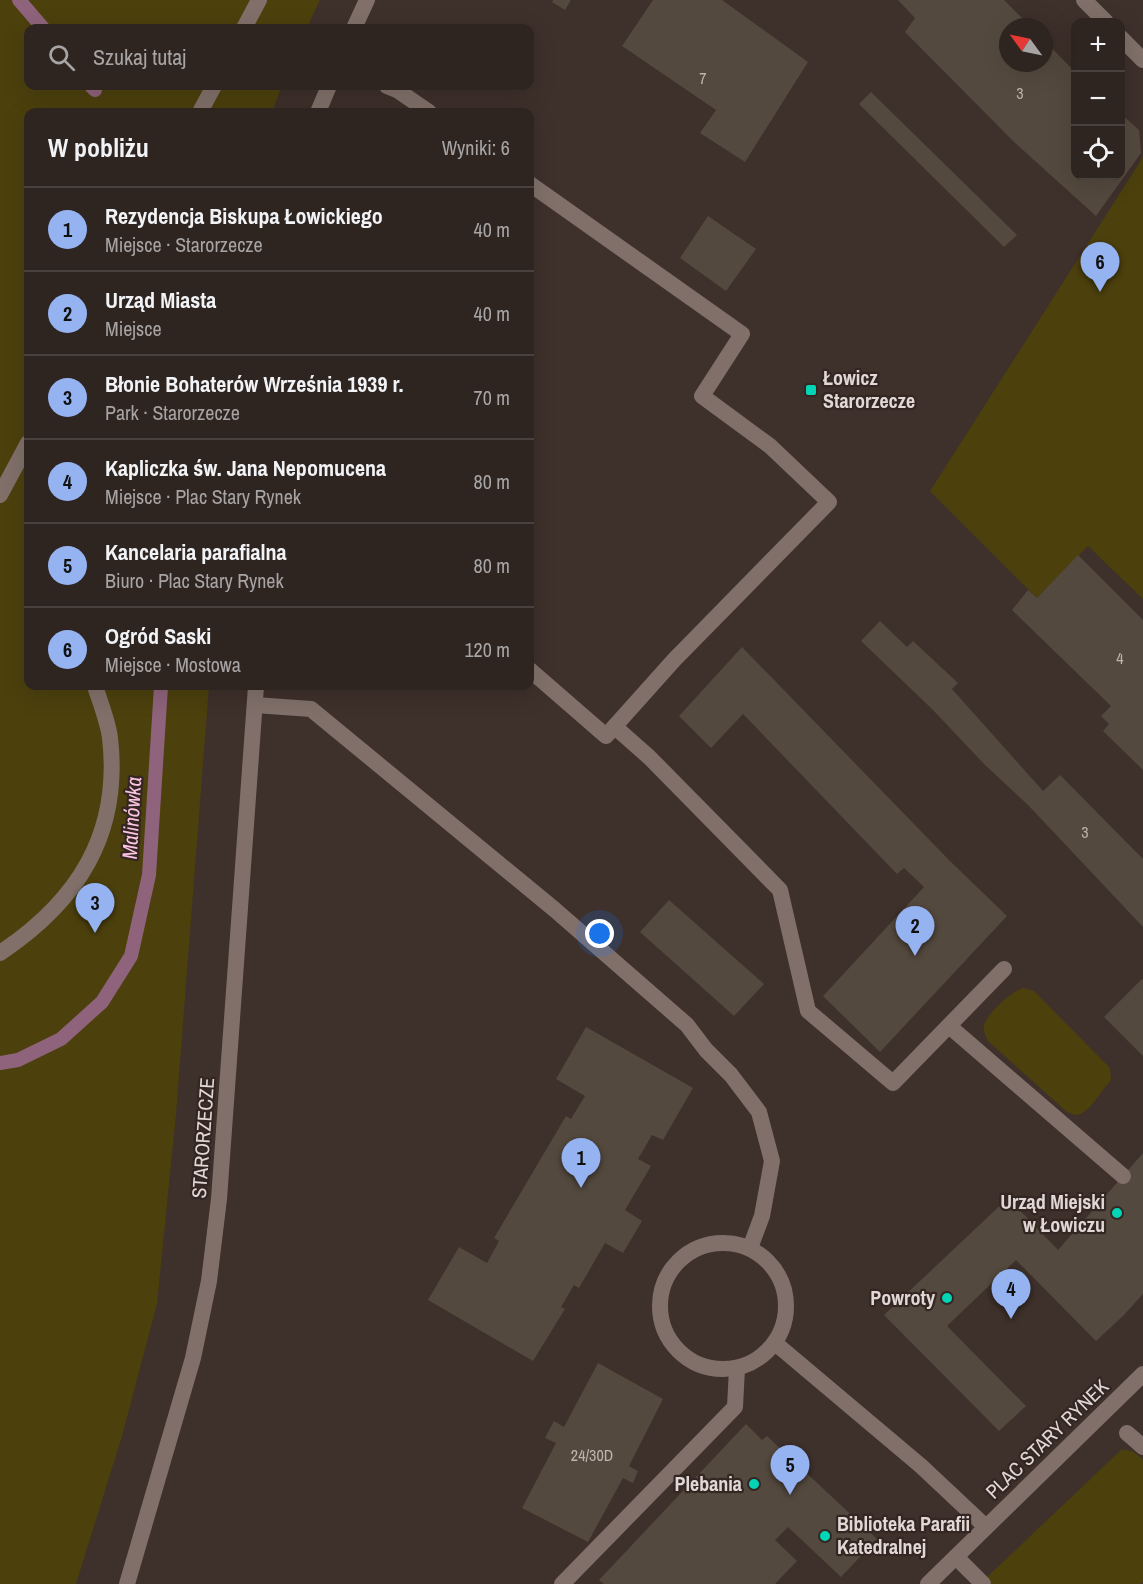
<!DOCTYPE html>
<html lang="pl">
<head>
<meta charset="utf-8">
<style>
  :root { --surface:#2e2420; --page:#362c29; --text:#f1f3f6; --muted:#a7a4a5; --line:#49413e; --accent:#95b2f1 }
  body { margin:0; font-family:"Archivo Narrow",sans-serif; background:var(--page); color:var(--text) }
  .controls { position:absolute; right:18px; top:18px; display:grid; overflow:hidden; border-radius:12px; box-shadow:0 6px 24px #0002 }
  .controls button { width:54px; height:54px; display:grid; place-items:center; padding:0; border:0; border-bottom:2px solid var(--line); background:var(--surface); color:var(--text); font:30px sans-serif }
  .compass { position:absolute; left:999px; top:18px; width:54px; height:54px; border-radius:50%; background:var(--surface); box-shadow:0 6px 24px #0002; rotate:303deg }
  .you { position:absolute; left:600px; top:934px; width:21px; height:21px; margin:-15px; border:4px solid #fff; border-radius:50%; background:#1a73e8; box-shadow:0 0 0 9px #1a73e833 }
  .badge { display:grid; place-items:center; width:39px; height:39px; border-radius:50%; background:var(--accent); color:#111; font-size:20px; font-weight:700 }
  .pin { position:absolute; translate:-50% -50px; filter:drop-shadow(0 2px 3px #0008) }
  .pin::after { content:''; position:absolute; top:32px; width:21px; height:18px; background:inherit; clip-path:polygon(0 0,100% 0,50% 100%) }
  .list { margin:0; padding:0; list-style:none }
  h2 { display:flex; justify-content:space-between; align-items:center; height:78px; margin:0; padding:0 24px; font-size:26px }
  h2 small { font-size:20px; font-weight:400; color:var(--muted) }
  .list li { display:grid; grid-template-columns:39px 1fr auto; gap:18px; align-items:center; box-sizing:border-box; height:84px; padding:0 24px; border-top:2px solid var(--line) }
  .list b { display:block; font-size:22px; white-space:nowrap }
  .list p { margin:0; font-size:20px; white-space:nowrap; color:var(--muted) }
  .list em { font-size:20px; font-style:normal; color:var(--muted) }
  .icon { flex:none; width:33px; height:33px; fill:none; stroke:currentColor; stroke-width:2; stroke-linecap:round; stroke-linejoin:round }
  .map { position:relative; flex:none; width:1143px; height:1584px; overflow:hidden }
  .search { position:absolute; background:var(--surface); box-shadow:0 6px 24px #0002; left:24px; top:24px; width:510px; height:66px; display:flex; align-items:center; gap:15px; box-sizing:border-box; padding:0 21px; border-radius:12px; color:var(--muted); font-size:22px }
  .panel { position:absolute; background:var(--surface); box-shadow:0 6px 24px #0002; left:24px; top:108px; width:510px; height:582px; border-radius:12px }
  .map>svg:first-child { display:block }
</style>
</head>
<body>
<div class="map">
<svg width="1143" height="1584" viewBox="0 0 1143 1584">
  <rect width="100%" height="100%" fill="#3e302b"/>
  <g fill="#4c400d">
    <path d="M 0,0 L 320,0 L 307,28 L 28,28 L 28,86 L 282,86 L 272,112 L 28,112 L 28,686 L 209,686 L 176,1114 L 157,1304 L 122,1436 L 76,1584 L 0,1584 Z"/>
    <path d="M 1143,157 L 1143,599 L 1088,546 L 1037,598 L 930,491 Z"/>
    <path d="M 1023,988 L 1034,991 L 1110,1068 L 1111,1080 L 1090,1107 L 1081,1114 L 1076,1115 L 1067,1112 L 988,1041 C 985,1035 982,1029 985,1023 C 991,1010 1011,992 1023,988 Z"/>
    <path d="M 1121,1450 C 1131,1449 1136,1453 1143,1460 L 1143,1582 L 1141,1584 L 992,1584 L 986,1578 Z"/>
  </g>
  <g fill="none" stroke-linecap="round" stroke-linejoin="round">
    <g stroke="#8e637b" stroke-width="14">
      <path d="M 19,0 L 43,28"/>
      <path d="M 91,86 L 95,90"/>
      <path d="M 0,1063 L 18,1060 L 61,1039 L 102,1002 L 131,956 L 149,875 L 161,686"/>
    </g>
  </g>
  <g fill="#54493e">
    <path d="M 553,0 L 571,0 L 565,10 L 552,2 Z"/>
    <path d="M 653,0 L 722,0 L 808,62 L 745,162 L 700,133 L 716,110 L 622,46 Z"/>
    <path d="M 898,0 L 1004,0 L 1031,27 L 1008,27 L 1008,63 L 1044,63 L 1044,40 L 1076,73 L 1076,176 L 1120,176 L 1120,113 L 1139,130 L 1141,153 L 1096,216 L 1014,142 L 905,32 L 915,18 Z"/>
    <path d="M 871,92 L 1017,235 L 1004,247 L 859,104 Z"/>
    <path d="M 708,216 L 756,249 L 726,291 L 680,258 Z"/>
    <path d="M 1078,555 L 1143,620 L 1143,770 L 1103,731 L 1109,724 L 1101,716 L 1111,706 L 1012,610 L 1028,590 L 1037,598 Z"/>
    <path d="M 880,621 L 907,647 L 913,641 L 958,683 L 952,689 L 1043,791 L 1060,775 L 1143,859 L 1143,927 L 1028,805 L 985,765 L 933,710 L 861,641 Z"/>
    <path d="M 742,647 L 949,860 L 1007,916 L 880,1052 L 823,996 L 924,887 L 904,868 L 897,874 L 743,714 L 711,748 L 679,716 Z"/>
    <path d="M 669,900 L 764,984 L 734,1016 L 640,932 Z"/>
    <path d="M 1142,979 L 1143,980 L 1143,1056 L 1104,1017 Z"/>
    <path d="M 586,1027 L 693,1088 L 663,1140 L 652,1135 L 638,1159 L 651,1166 L 625,1210 L 642,1221 L 623,1253 L 605,1243 L 579,1288 L 574,1285 L 561,1307 L 565,1309 L 533,1361 L 428,1300 L 459,1247 L 487,1263 L 499,1241 L 494,1238 L 566,1116 L 571,1119 L 585,1096 L 556,1079 Z"/>
    <path d="M 1143,1153 L 1143,1294 L 1123,1316 L 1096,1341 L 1016,1260 L 947,1326 L 1026,1406 L 999,1431 L 884,1315 L 1008,1198 L 1058,1250 Z"/>
    <path d="M 598,1363 L 663,1399 L 629,1466 L 638,1471 L 633,1483 L 623,1478 L 588,1542 L 522,1508 L 556,1443 L 545,1438 L 554,1421 L 564,1427 Z"/>
    <path d="M 746,1424 L 762,1440 L 767,1436 L 877,1539 L 841,1577 L 788,1527 L 775,1540 L 797,1561 L 775,1584 L 604,1584 L 599,1580 Z"/>
  </g>
  <g fill="none" stroke-linecap="round" stroke-linejoin="round">
    <g stroke="#81706a" stroke-width="16">
      <path d="M 387,86 L 397,90 L 429,112"/>
      <path d="M 530,184 L 742,334 L 702,396 L 770,446 L 829,502 L 674,660 L 606,736 L 530,670"/>
      <path d="M 255,705 L 311,709 L 554,909 L 687,1025 L 706,1050 L 731,1075 L 759,1112 L 772,1161 L 762,1216 L 750,1248"/>
      <path d="M 615,727 L 649,757 L 780,890 L 808,1011 L 893,1083 L 1004,969"/>
      <path d="M 949,1026 L 1123,1176"/>
      <circle cx="723" cy="1306" r="63"/>
      <path d="M 775,1343 L 921,1466 L 986,1527"/>
      <path d="M 562,1584 L 735,1407 L 737,1368"/>
    </g>
    <g stroke="#81706a" stroke-width="16">
      <path d="M 244,28 L 259,0"/>
      <path d="M 200,112 L 214,86"/>
      <path d="M 0,495 L 28,443"/>
      <path d="M 0,953 C 78,901 121,834 110,738 C 108,721 100,702 95,686"/>
      <path d="M 1127,1433 L 1143,1447"/>
      <path d="M 956,1557 L 983,1584"/>
    </g>
    <path stroke="#81706a" stroke-width="16" d="M 928,1584 L 1143,1374"/>
    <g stroke="#81706a" stroke-width="16">
      <path d="M 1084,0 L 1106,22"/>
      <path d="M 354,28 L 367,0"/>
      <path d="M 1120,37 L 1143,60"/>
      <path d="M 318,112 L 329,86"/>
      <path d="M 127,1584 L 193,1358 L 209,1281 L 219,1199 L 256,686"/>
    </g>
  </g>
  <g fill="#01d5b6" stroke="#342622" stroke-width="2">
    <rect x="805" y="384" width="12" height="12" rx="3"/>
    <circle cx="1117" cy="1213" r="6"/>
    <circle cx="947" cy="1298" r="6"/>
    <circle cx="754" cy="1484" r="6"/>
    <circle cx="825" cy="1536" r="6"/>
  </g>
  <g text-anchor="middle" stroke-width="4.5" stroke-linejoin="round" paint-order="stroke">
    <g font-size="16" fill="#beb4af">
      <text x="703" y="84">7</text>
      <text x="1020" y="99">3</text>
      <text x="1120" y="664">4</text>
      <text x="1085" y="838">3</text>
      <text x="592" y="1461">24/30D</text>
    </g>
    <g font-size="20" font-weight="bold" fill="#e1d8d5" stroke="#342622" text-anchor="end">
      <text x="823" y="385" text-anchor="start">Łowicz<tspan x="823" dy="23">Starorzecze</tspan></text>
      <text x="1105" y="1209">Urząd Miejski<tspan x="1105" dy="23">w Łowiczu</tspan></text>
      <text x="935" y="1305">Powroty</text>
      <text x="742" y="1491">Plebania</text>
      <text x="837" y="1531" text-anchor="start">Biblioteka Parafii<tspan x="837" dy="23">Katedralnej</tspan></text>
    </g>
    <g font-size="20" fill="#e1d8d5" stroke="#342622">
      <text transform="translate(203 1138) rotate(-86)" y="7">STARORZECZE</text>
      <text transform="translate(1047 1439) rotate(-44)" y="7">PLAC STARY RYNEK</text>
    </g>
    <g font-size="21" font-style="italic" fill="#fec6e4" stroke="#342622">
      <text transform="translate(132 818) rotate(-87)" y="7">Malinówka</text>
    </g>
  </g>
</svg>
<div class="controls">
<button>+</button>
<button>−</button>
<button><svg class="icon" aria-label="locate" viewBox="0 0 24 24"><circle cx="12" cy="12" r="6"/><path d="M12 2v4M12 18v4M2 12h4M18 12h4"/></svg></button>
</div>
<svg class="compass" viewBox="-18 -18 36 36"><path d="M0-13l5 13h-10z" fill="#e53935"/><path d="M0 13l5-13h-10z" fill="#a7a4a5"/></svg>
<div class="you"></div>
<div class="pin badge" style="left:581px;top:1188px">1</div>
<div class="pin badge" style="left:915px;top:956px">2</div>
<div class="pin badge" style="left:95px;top:933px">3</div>
<div class="pin badge" style="left:1011px;top:1319px">4</div>
<div class="pin badge" style="left:790px;top:1495px">5</div>
<div class="pin badge" style="left:1100px;top:292px">6</div>
<div class="search"><svg class="icon" aria-label="search" viewBox="0 0 24 24"><circle cx="10" cy="10" r="6"/><path d="M15 15l6 6"/></svg>Szukaj tutaj</div>
<section class="panel">
<h2>W pobliżu<small>Wyniki: 6</small></h2>
<ul class="list">
<li><span class="badge">1</span><div><b>Rezydencja Biskupa Łowickiego</b><p>Miejsce · Starorzecze</p></div><em>40 m</em></li>
<li><span class="badge">2</span><div><b>Urząd Miasta</b><p>Miejsce</p></div><em>40 m</em></li>
<li><span class="badge">3</span><div><b>Błonie Bohaterów Września 1939 r.</b><p>Park · Starorzecze</p></div><em>70 m</em></li>
<li><span class="badge">4</span><div><b>Kapliczka św. Jana Nepomucena</b><p>Miejsce · Plac Stary Rynek</p></div><em>80 m</em></li>
<li><span class="badge">5</span><div><b>Kancelaria parafialna</b><p>Biuro · Plac Stary Rynek</p></div><em>80 m</em></li>
<li><span class="badge">6</span><div><b>Ogród Saski</b><p>Miejsce · Mostowa</p></div><em>120 m</em></li>
</ul>
</section>
</div>
</body>
</html>
